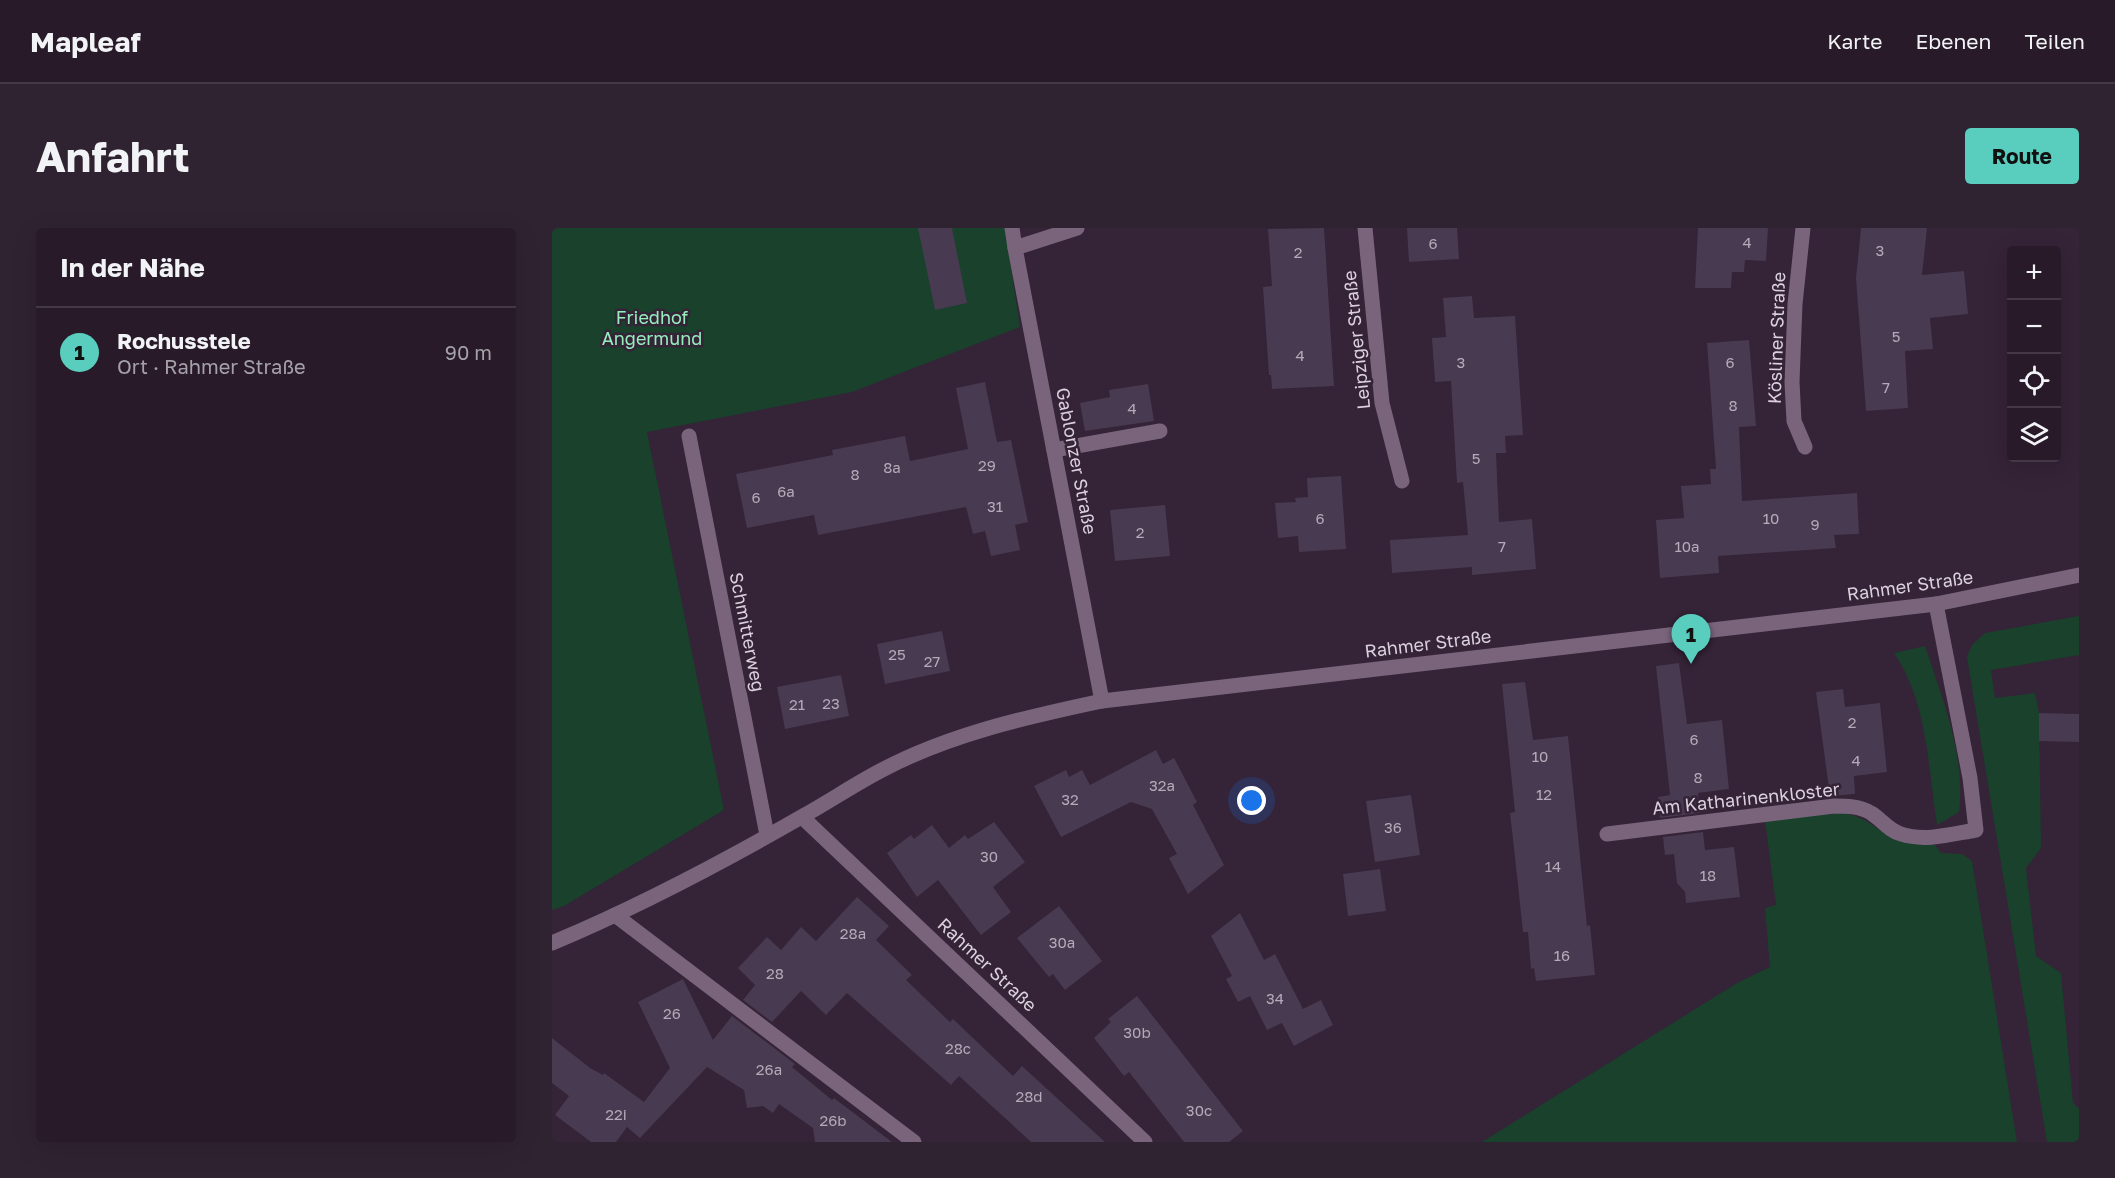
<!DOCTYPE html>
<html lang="de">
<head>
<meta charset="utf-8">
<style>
  :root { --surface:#281a29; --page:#302331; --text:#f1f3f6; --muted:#a5a1a8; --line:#443846; --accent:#59cebf }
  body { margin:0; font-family:"Golos Text",sans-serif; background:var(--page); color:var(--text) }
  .controls { position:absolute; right:18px; top:18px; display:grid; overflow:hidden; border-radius:6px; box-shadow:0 6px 24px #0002 }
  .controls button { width:54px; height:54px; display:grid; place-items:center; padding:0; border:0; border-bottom:2px solid var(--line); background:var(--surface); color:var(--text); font:30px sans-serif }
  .you { position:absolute; left:700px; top:573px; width:21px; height:21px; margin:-15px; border:4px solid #fff; border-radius:50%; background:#1a73e8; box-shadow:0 0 0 9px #1a73e833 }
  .badge { display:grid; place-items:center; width:39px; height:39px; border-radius:50%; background:var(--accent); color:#111; font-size:20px; font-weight:700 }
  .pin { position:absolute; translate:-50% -50px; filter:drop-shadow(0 2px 3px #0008) }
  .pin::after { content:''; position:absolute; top:32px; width:21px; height:18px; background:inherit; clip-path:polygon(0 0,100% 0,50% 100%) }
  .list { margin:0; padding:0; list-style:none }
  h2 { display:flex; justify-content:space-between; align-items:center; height:78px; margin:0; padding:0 24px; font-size:26px }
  h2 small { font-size:20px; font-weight:400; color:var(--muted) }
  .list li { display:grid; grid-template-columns:39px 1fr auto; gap:18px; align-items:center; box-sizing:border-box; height:90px; padding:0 24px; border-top:2px solid var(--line) }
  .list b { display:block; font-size:22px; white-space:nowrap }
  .list p { margin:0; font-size:20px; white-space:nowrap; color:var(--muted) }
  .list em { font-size:20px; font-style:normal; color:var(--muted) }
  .icon { flex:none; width:33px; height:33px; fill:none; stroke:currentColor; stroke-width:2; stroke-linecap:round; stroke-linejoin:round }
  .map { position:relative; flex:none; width:1527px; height:914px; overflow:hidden; border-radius:6px }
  header { display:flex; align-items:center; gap:36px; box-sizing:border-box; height:84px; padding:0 30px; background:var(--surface); border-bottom:2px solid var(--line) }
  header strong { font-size:28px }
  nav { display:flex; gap:33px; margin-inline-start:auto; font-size:21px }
  .intro { display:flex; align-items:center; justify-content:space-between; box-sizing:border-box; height:144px; padding:0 36px }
  h1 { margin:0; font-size:42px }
  .button { padding:15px 27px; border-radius:6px; background:var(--accent); color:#111; font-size:21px; font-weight:700 }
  main { display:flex; gap:36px; padding:0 36px }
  aside { flex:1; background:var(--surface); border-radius:6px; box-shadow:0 6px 24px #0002 }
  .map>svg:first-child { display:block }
</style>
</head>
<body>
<header>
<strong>Mapleaf</strong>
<nav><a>Karte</a><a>Ebenen</a><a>Teilen</a></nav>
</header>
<div class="intro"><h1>Anfahrt</h1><a class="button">Route</a></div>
<main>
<aside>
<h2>In der Nähe<small></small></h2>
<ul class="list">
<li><span class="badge">1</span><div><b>Rochusstele</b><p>Ort · Rahmer Straße</p></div><em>90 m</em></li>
</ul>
</aside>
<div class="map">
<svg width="1527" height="914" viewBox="0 0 1527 914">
  <rect width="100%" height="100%" fill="#352337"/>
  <g fill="#19412c">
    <path d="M 0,0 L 453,0 L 468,99 L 300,164 L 95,204 L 172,582 L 12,678 L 0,682 Z"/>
    <path d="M 1527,388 L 1527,427 L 1439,442 L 1443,470 L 1483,465 L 1487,485 L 1489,620 L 1474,640 L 1484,728 L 1509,745 L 1521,875 L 1527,881 L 1527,914 L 1495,914 L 1415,429 L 1420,417 L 1433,405 Z"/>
    <path d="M 1373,418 C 1390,470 1414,528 1407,584 L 1385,597 C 1376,539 1376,475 1342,425 Z"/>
    <path d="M 1291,585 C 1317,590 1320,599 1341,610 C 1355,616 1368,616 1383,617 L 1389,625 L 1410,626 L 1420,633 L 1465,914 L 930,914 L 1185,755 L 1218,739 L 1213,680 L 1224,677 L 1213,592 Z"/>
  </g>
  <g fill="#483a51">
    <path d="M 366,0 L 400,0 L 415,75 L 383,82 Z"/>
    <path d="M 772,0 L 782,158 L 720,161 L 719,147 L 717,147 L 711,59 L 720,58 L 716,1 Z"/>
    <path d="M 855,0 L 905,0 L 907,31 L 857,34 Z"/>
    <path d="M 1146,0 L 1216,0 L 1214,33 L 1193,32 L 1192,44 L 1180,44 L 1179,60 L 1143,60 Z"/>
    <path d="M 1309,0 L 1375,0 L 1370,47 L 1412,43 L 1416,86 L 1378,90 L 1381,121 L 1353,123 L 1356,180 L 1314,183 L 1304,50 Z"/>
    <path d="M 920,68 L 922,90 L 963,88 L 971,207 L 953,208 L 954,225 L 944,225 L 947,294 L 980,291 L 984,341 L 920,347 L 920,339 L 840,345 L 838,312 L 916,307 L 911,254 L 905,255 L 899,153 L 883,154 L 880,110 L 894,109 L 891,70 Z"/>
    <path d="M 1197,112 L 1204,198 L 1187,199 L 1190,273 L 1305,265 L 1307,306 L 1282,307 L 1284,320 L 1166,328 L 1167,345 L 1108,350 L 1104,292 L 1132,290 L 1129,258 L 1159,256 L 1158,241 L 1164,241 L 1155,115 Z"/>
    <path d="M 433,154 L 445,214 L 459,212 L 476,294 L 463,297 L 468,322 L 439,328 L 433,303 L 421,306 L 414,279 L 266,307 L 262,287 L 195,300 L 184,246 L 281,227 L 280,222 L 353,208 L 358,233 L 416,221 L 404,160 Z"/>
    <path d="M 596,156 L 602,193 L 533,203 L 528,175 L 558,169 L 557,162 Z"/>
    <path d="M 789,248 L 794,321 L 747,324 L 746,308 L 726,310 L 723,275 L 744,274 L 743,270 L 756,269 L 755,250 Z"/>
    <path d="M 613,277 L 618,328 L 563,333 L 558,282 Z"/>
    <path d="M 390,403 L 398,443 L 333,456 L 325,416 Z"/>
    <path d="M 1127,435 L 1135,496 L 1170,492 L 1177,561 L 1146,565 L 1148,585 L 1108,590 L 1106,569 L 1118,567 L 1104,438 Z"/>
    <path d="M 289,447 L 297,488 L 233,501 L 225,459 Z"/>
    <path d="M 973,454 L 981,512 L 1016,508 L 1035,698 L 1038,697 L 1043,747 L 984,753 L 982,740 L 979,741 L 976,704 L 971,704 L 962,620 L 958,585 L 963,584 L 950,456 Z"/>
    <path d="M 1291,461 L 1293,479 L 1328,475 L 1335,544 L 1302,548 L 1303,566 L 1278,568 L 1264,464 Z"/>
    <path d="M 1487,485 L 1527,486 L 1527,514 L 1487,513 Z"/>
    <path d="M 604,522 L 611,536 L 622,530 L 645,574 L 641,577 L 672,637 L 636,666 L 617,630 L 625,626 L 600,581 L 579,574 L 509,609 L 482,558 L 514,542 L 517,549 L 530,542 L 538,557 Z"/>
    <path d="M 859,567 L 868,627 L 823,634 L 814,573 Z"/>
    <path d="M 442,594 L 473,634 L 441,659 L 459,684 L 429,707 L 386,652 L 365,669 L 335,625 L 359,607 L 362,611 L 380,597 L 397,620 L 413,607 L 416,611 Z"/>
    <path d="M 1151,604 L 1153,622 L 1182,619 L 1188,669 L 1134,675 L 1133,664 L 1125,655 L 1122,626 L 1113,627 L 1111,609 Z"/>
    <path d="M 828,641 L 834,683 L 796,688 L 791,646 Z"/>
    <path d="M 305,669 L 337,698 L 324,712 L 360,747 L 354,752 L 398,794 L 401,791 L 461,848 L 470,838 L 553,914 L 479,914 L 407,848 L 399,857 L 295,765 L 274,787 L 249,763 L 220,794 L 191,772 L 203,757 L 186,740 L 215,709 L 229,722 L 249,699 L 264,713 Z"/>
    <path d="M 507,678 L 550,733 L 513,762 L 501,746 L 497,749 L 465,710 Z"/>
    <path d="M 688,685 L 712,732 L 723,726 L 751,781 L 769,772 L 781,797 L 742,818 L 730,795 L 715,802 L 698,768 L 686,774 L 674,751 L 680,748 L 659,708 Z"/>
    <path d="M 131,751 L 161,812 L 180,788 L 243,836 L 240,839 L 280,872 L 282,870 L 340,914 L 263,914 L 261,900 L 227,876 L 221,885 L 211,878 L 195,880 L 192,862 L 155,839 L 88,910 L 75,899 L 64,914 L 39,914 L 3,887 L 17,868 L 0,855 L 0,810 L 38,840 L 51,847 L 52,845 L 92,874 L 118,840 L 86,774 Z"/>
    <path d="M 585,768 L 691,903 L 677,914 L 632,914 L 577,844 L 572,848 L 542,810 L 559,794 L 556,791 Z"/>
  </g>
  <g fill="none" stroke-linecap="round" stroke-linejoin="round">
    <g stroke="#79647c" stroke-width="15">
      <path d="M 463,20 L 550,473"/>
      <path d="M 137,208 L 215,607"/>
      <path d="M 502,222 L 608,203"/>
      <path d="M 250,589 L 593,914"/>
      <path d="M 63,687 L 362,914"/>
    </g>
    <g stroke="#79647c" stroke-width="15">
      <path d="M 460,0 L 463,20 L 525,0"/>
      <path d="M 813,0 L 830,175 L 850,253"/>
      <path d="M 1251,0 L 1243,76 L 1240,154 L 1242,193 L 1253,219"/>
      <path d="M 1055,606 L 1282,578 C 1294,578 1308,578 1319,585 C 1329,591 1337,603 1349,606 C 1373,614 1400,606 1424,602 L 1418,550 L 1384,376"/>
    </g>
    <path stroke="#79647c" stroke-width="15" d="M 0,715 C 86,679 171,634 251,588 C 278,573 303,556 330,542 C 398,506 475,489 550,473 L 1384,376 L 1527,347"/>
  </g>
  <g text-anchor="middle" stroke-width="5" stroke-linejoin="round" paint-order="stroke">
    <g font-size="15" fill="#b6aaba">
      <text x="1195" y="20">4</text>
      <text x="881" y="21">6</text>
      <text x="1328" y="28">3</text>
      <text x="746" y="30">2</text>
      <text x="1344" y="114">5</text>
      <text x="748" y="133">4</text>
      <text x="909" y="140">3</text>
      <text x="1178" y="140">6</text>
      <text x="1334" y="165">7</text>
      <text x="1181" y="183">8</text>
      <text x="580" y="186">4</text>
      <text x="924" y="236">5</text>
      <text x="435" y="243">29</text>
      <text x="340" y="245">8a</text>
      <text x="303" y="252">8</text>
      <text x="234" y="269">6a</text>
      <text x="204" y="275">6</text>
      <text x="443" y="284">31</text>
      <text x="768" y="296">6</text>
      <text x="1219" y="296">10</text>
      <text x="1263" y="302">9</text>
      <text x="588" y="310">2</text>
      <text x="950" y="324">7</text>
      <text x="1135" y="324">10a</text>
      <text x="345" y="432">25</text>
      <text x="380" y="439">27</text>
      <text x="279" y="481">23</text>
      <text x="245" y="482">21</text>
      <text x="1300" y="500">2</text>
      <text x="1142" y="517">6</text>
      <text x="988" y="534">10</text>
      <text x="1304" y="538">4</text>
      <text x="1146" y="555">8</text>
      <text x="610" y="563">32a</text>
      <text x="992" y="572">12</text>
      <text x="518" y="577">32</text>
      <text x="841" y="605">36</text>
      <text x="437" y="634">30</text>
      <text x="1001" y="644">14</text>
      <text x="1156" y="653">18</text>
      <text x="301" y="711">28a</text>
      <text x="510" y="720">30a</text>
      <text x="1010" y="733">16</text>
      <text x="223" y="751">28</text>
      <text x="723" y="776">34</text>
      <text x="120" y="791">26</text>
      <text x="585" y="810">30b</text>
      <text x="406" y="826">28c</text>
      <text x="217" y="847">26a</text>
      <text x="477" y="874">28d</text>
      <text x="647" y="888">30c</text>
      <text x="64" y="892">22i</text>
      <text x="281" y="898">26b</text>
    </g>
    <g font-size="18" fill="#94efbc" stroke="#352337">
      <text x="100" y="96">Friedhof<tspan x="100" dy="21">Angermund</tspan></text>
    </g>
    <g font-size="18" fill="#dbd0dd" stroke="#352337">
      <text transform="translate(1225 110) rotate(-88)" y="6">Kösliner Straße</text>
      <text transform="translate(805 112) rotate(-96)" y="6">Leipziger Straße</text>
      <text transform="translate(524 233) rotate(79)" y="6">Gablonzer Straße</text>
      <text transform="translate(1358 358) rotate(-8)" y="6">Rahmer Straße</text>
      <text transform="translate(195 404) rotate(79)" y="6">Schmitterweg</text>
      <text transform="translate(876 416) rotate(-7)" y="6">Rahmer Straße</text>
      <text transform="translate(1194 571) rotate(-6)" y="6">Am Katharinenkloster</text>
      <text transform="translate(435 737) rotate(43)" y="6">Rahmer Straße</text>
    </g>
  </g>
</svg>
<div class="controls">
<button>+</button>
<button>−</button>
<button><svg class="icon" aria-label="locate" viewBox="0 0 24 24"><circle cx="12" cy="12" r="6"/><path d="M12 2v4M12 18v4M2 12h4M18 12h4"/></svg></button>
<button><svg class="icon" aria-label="layers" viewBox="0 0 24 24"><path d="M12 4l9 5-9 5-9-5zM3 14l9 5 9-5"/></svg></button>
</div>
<div class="you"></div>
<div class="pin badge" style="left:1139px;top:436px">1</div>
</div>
</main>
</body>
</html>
